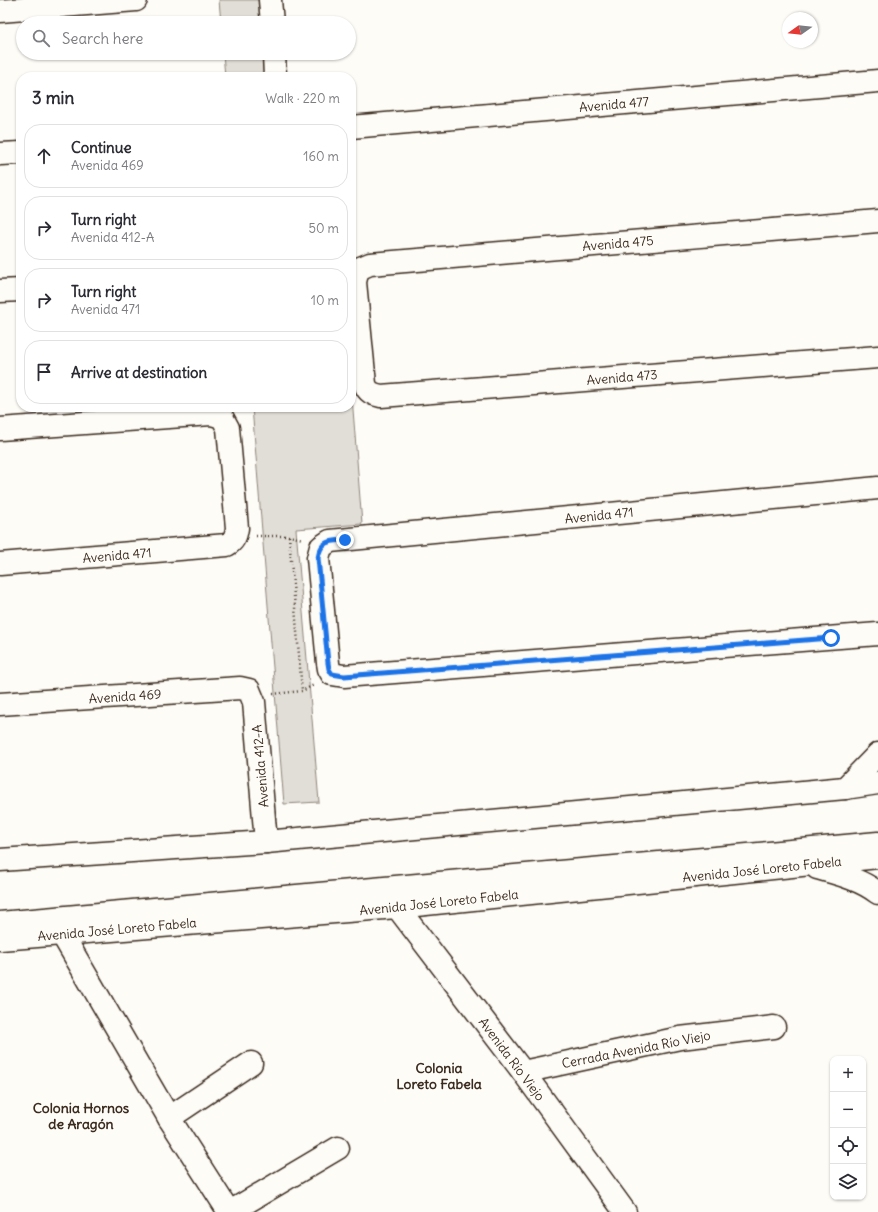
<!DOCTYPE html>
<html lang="en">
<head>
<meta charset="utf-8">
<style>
  :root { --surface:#fff; --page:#f7f7f7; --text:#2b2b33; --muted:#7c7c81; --line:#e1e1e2 }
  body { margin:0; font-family:Delius,sans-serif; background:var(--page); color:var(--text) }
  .controls { position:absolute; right:12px; bottom:12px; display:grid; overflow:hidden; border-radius:8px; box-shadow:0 1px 3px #0004 }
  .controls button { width:36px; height:36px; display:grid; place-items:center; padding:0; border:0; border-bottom:1px solid var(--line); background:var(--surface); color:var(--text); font:20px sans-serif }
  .compass { position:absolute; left:782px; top:12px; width:36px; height:36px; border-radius:50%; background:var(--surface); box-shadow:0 1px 3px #0004; rotate:255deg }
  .stop { position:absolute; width:12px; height:12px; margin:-9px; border:3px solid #1a73e8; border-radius:50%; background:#fff }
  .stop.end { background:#1a73e8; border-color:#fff; box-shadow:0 1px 4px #0008 }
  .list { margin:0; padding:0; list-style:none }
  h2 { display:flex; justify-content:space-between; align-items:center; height:52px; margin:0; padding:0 16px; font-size:17px }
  h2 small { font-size:13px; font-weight:400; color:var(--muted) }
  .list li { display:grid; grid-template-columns:26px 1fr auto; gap:12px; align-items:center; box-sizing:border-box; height:64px; margin:0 8px 8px; padding:0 8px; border:1px solid var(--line); border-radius:16px }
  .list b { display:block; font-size:15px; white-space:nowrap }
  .list p { margin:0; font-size:13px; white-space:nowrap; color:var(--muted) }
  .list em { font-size:13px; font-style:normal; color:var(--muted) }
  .icon { flex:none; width:22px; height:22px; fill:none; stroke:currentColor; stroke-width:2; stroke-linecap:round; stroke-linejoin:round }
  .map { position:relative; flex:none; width:878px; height:1212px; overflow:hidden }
  .search { position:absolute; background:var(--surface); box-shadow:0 1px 3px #0004; left:16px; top:16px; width:340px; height:44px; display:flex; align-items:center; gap:10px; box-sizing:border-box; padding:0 14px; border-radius:22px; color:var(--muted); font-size:15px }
  .panel { position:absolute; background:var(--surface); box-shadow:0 1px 3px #0004; left:16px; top:72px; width:340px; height:340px; border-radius:16px }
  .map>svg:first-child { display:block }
</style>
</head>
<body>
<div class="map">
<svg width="878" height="1212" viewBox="0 0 878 1212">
  <rect width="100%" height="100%" fill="#fdfcf7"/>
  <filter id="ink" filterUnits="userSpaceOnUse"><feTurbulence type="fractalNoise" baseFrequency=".025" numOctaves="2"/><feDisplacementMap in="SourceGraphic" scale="8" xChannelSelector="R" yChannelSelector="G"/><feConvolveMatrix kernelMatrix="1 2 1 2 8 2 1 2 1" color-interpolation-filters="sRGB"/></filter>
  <g filter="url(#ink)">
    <g fill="#e1ded7" stroke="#8e847a">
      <path d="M 219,0 L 259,0 L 261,23 L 221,23 Z"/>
      <path d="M 223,53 L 264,53 L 266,77 L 225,77 Z"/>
      <path d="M 351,384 L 362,524 L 296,529 L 319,802 L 284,804 L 252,407 L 351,407 Z"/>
    </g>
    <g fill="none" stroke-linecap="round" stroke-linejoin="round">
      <g stroke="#3b2a1e" stroke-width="25">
        <g id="minor">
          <path d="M 270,0 L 272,23"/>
          <path d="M 0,11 L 136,0"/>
          <path d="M 274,53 L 275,77"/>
          <path d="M 351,127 L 878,81"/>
          <path d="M 0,154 L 21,153"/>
          <path d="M 878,221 L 370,264 L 358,269 L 355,282 L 365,384 C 368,393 373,394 381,396 L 878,357"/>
          <path d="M 0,291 L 21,290"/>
          <path d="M 0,429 L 211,414 L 222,417 L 228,428 L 237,528 C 236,536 234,541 227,545 L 0,564"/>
          <path d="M 878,488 L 330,541 L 321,547 L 318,558 L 328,663 L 329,669 L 332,674 L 344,676 L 878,634"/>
          <path d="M 0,704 L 240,688 L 249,690 L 254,702 L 266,842"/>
          <path d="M 397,907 L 523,1072 L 625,1212"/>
          <path d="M 0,923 L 878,843"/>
          <path d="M 62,934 L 169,1118 L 229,1212"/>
          <path d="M 523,1072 L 680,1038 L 774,1027"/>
          <path d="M 169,1118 L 251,1063"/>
          <path d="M 230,1212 L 338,1148"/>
        </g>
      </g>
      <g stroke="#3b2a1e" stroke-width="25">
        <g id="major">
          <path d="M 845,788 L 878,754"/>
          <path d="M 0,860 L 266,842 L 845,788 L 878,783"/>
          <path d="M 817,868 C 838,874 860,879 878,893"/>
          <path d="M 0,939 L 397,907 L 878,857"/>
        </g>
      </g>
      <g stroke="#3b2a1e" stroke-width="2.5" stroke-dasharray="1 3" stroke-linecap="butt">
        <path d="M 256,536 L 289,536 L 303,539"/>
        <path d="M 289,536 L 302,691"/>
        <path d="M 273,694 L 302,691 L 314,685"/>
      </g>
      <use href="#minor" stroke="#fdfcf7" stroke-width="22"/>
      <use href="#major" stroke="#fdfcf7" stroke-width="22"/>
    </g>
  </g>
  <g fill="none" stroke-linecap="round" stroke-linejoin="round" filter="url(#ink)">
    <path stroke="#1a73e8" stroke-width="5" d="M 345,540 C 330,541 321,540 318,558 L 328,663 L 329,669 L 332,674 L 344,676 L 831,638"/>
  </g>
  <g text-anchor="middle" stroke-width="3.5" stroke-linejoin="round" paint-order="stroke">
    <g font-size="13" fill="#3b2a1e" stroke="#fdfcf7">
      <text transform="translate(614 104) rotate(-5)" y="5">Avenida 477</text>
      <text transform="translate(618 243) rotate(-5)" y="5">Avenida 475</text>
      <text transform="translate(622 377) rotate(-5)" y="5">Avenida 473</text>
      <text transform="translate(599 515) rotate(-6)" y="5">Avenida 471</text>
      <text transform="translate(117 555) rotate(-5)" y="5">Avenida 471</text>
      <text transform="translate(125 696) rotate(-4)" y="5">Avenida 469</text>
      <text transform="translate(260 766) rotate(-95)" y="5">Avenida 412-A</text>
      <text transform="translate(762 869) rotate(-6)" y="5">Avenida José Loreto Fabela</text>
      <text transform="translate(439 902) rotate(-6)" y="5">Avenida José Loreto Fabela</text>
      <text transform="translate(117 929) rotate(-5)" y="5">Avenida José Loreto Fabela</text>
      <text transform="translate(636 1049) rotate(-11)" y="5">Cerrada Avenida Río Viejo</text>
      <text transform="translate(512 1059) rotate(53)" y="5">Avenida Río Viejo</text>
    </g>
    <g font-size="14" font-weight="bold" fill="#3b2a1e" stroke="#fdfcf7">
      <text x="439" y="1073">Colonia<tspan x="439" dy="16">Loreto Fabela</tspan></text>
      <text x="81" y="1113">Colonia Hornos<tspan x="81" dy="16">de Aragón</tspan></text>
    </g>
  </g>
</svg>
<div class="controls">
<button>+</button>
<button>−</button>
<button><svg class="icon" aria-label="locate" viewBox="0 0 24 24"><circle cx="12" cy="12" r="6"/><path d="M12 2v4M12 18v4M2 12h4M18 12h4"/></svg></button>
<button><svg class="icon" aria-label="layers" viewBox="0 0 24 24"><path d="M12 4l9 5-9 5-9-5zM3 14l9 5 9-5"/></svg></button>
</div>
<svg class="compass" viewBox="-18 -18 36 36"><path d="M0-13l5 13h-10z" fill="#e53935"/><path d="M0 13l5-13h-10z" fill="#7c7c81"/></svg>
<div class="stop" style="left:831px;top:638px"></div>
<div class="stop end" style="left:345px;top:540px"></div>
<div class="search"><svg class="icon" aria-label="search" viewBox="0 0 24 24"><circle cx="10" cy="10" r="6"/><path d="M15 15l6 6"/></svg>Search here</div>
<section class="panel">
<h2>3 min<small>Walk · 220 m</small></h2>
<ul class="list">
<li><svg class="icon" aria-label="ahead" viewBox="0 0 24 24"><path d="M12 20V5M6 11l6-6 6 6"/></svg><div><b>Continue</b><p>Avenida 469</p></div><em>160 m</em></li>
<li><svg class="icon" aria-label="right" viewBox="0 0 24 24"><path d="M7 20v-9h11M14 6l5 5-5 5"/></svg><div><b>Turn right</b><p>Avenida 412-A</p></div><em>50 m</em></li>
<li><svg class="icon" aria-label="right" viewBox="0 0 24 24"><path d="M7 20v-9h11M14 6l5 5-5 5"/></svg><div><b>Turn right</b><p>Avenida 471</p></div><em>10 m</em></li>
<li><svg class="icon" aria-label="arrive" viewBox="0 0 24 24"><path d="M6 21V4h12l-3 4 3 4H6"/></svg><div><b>Arrive at destination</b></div></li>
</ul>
</section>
</div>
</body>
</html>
